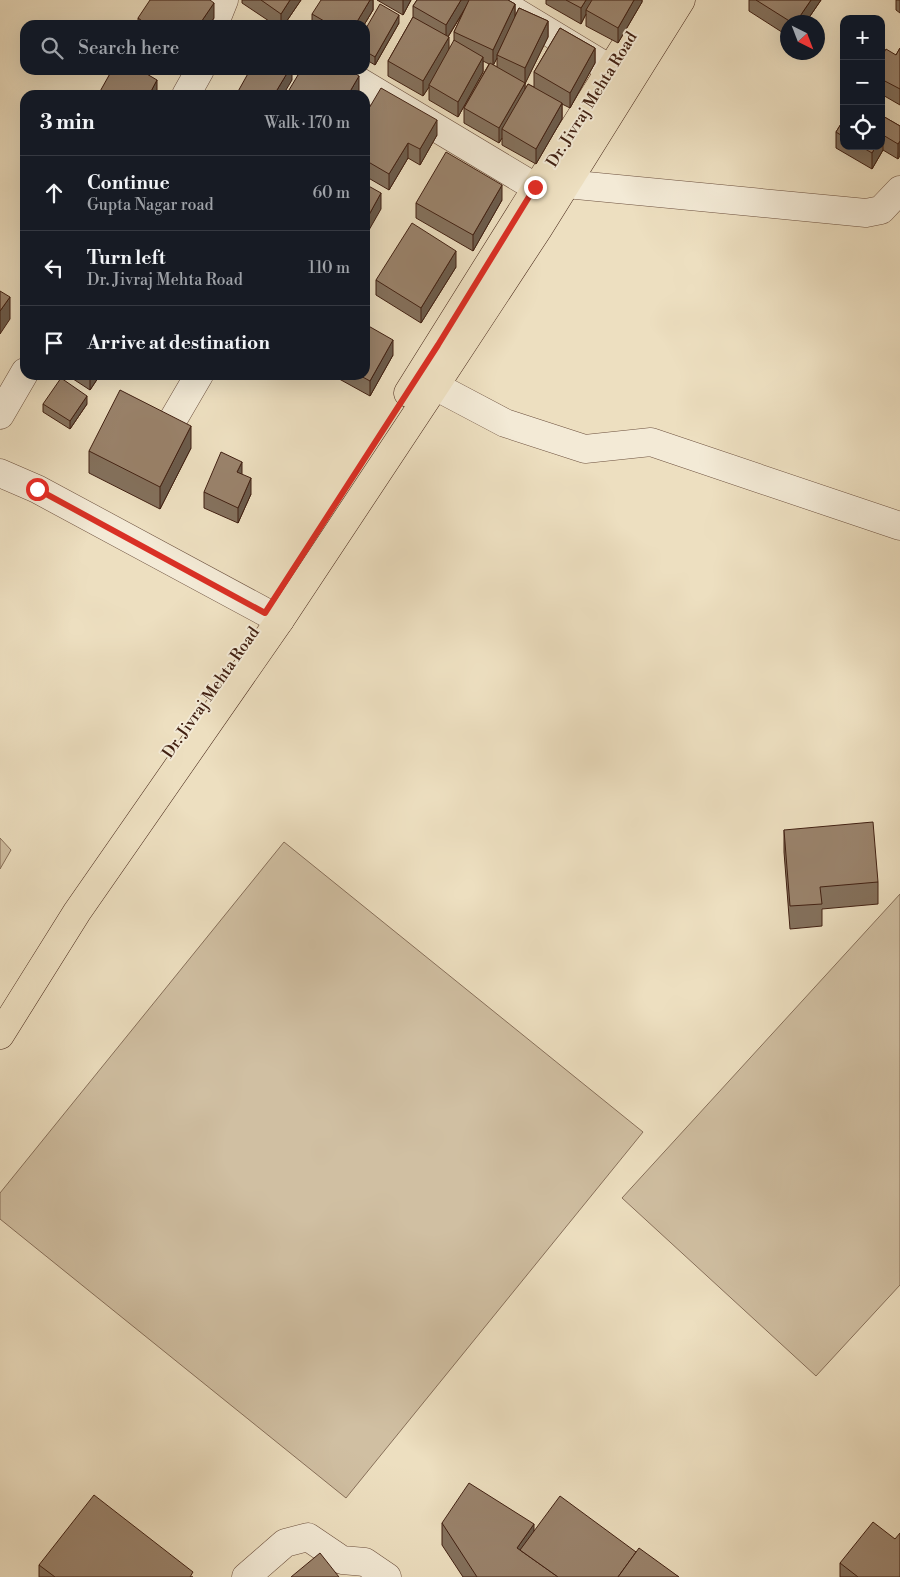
<!DOCTYPE html>
<html lang="en">
<head>
<meta charset="utf-8">
<style>
  :root { --surface:#171b24; --page:#242831; --text:#f1f3f6; --muted:#9ea1a6; --line:#363941 }
  body { margin:0; font-family:"Libre Bodoni",serif; background:var(--page); color:var(--text) }
  .controls { position:absolute; right:15px; top:15px; display:grid; overflow:hidden; border-radius:10px; box-shadow:0 5px 20px #0002 }
  .controls button { width:45px; height:45px; display:grid; place-items:center; padding:0; border:0; border-bottom:1px solid var(--line); background:var(--surface); color:var(--text); font:25px sans-serif }
  .compass { position:absolute; left:780px; top:15px; width:45px; height:45px; border-radius:50%; background:var(--surface); box-shadow:0 5px 20px #0002; rotate:138deg }
  .stop { position:absolute; width:15px; height:15px; margin:-11px; border:4px solid #d93025; border-radius:50%; background:#fff }
  .stop.end { background:#d93025; border-color:#fff; box-shadow:0 1px 5px #0008 }
  .list { margin:0; padding:0; list-style:none }
  h2 { display:flex; justify-content:space-between; align-items:center; height:65px; margin:0; padding:0 20px; font-size:21px }
  h2 small { font-size:16px; font-weight:400; color:var(--muted) }
  .list li { display:grid; grid-template-columns:32px 1fr auto; gap:15px; align-items:center; box-sizing:border-box; height:75px; padding:0 20px; border-top:1px solid var(--line) }
  .list b { display:block; font-size:19px; white-space:nowrap }
  .list p { margin:0; font-size:16px; white-space:nowrap; color:var(--muted) }
  .list em { font-size:16px; font-style:normal; color:var(--muted) }
  .icon { flex:none; width:28px; height:28px; fill:none; stroke:currentColor; stroke-width:2; stroke-linecap:round; stroke-linejoin:round }
  .map { position:relative; flex:none; width:900px; height:1577px; overflow:hidden }
  .search { position:absolute; background:var(--surface); box-shadow:0 5px 20px #0002; left:20px; top:20px; width:350px; height:55px; display:flex; align-items:center; gap:12px; box-sizing:border-box; padding:0 18px; border-radius:15px; color:var(--muted); font-size:19px }
  .panel { position:absolute; background:var(--surface); box-shadow:0 5px 20px #0002; left:20px; top:90px; width:350px; height:290px; border-radius:15px }
  .map>svg:first-child { display:block }
</style>
</head>
<body>
<div class="map">
<svg width="900" height="1577" viewBox="0 0 900 1577">
  <rect width="100%" height="100%" fill="#eddfc0"/>
  <filter id="stains"><feTurbulence type="fractalNoise" baseFrequency=".004" numOctaves="4"/><feColorMatrix values="0 0 0 0 .2 0 0 0 0 .09 0 0 0 0 .02 0 0 0 .5 -.17"/></filter>
  <radialGradient id="worn" r=".72"><stop offset=".6" stop-color="#630" stop-opacity="0"/><stop offset="1" stop-color="#630" stop-opacity=".3"/></radialGradient>
  <g fill="#d0bfa2" stroke="#88705a">
    <path d="M 0,838 L 11,850 L 0,869 Z"/>
    <path d="M 284,842 L 643,1132 L 346,1498 L 0,1219 L 0,1193 Z"/>
    <path d="M 900,894 L 900,1285 L 816,1376 L 622,1198 Z"/>
  </g>
  <g fill="none" stroke-linecap="round" stroke-linejoin="round">
    <g stroke="#6c503e" stroke-width="29">
      <g id="minor">
        <path d="M 496,0 L 610,69"/>
        <path d="M 214,25 L 224,0"/>
        <path d="M 340,70 L 535,187"/>
        <path d="M 186,95 L 200,70"/>
        <path d="M 566,184 L 866,213 L 881,210 L 900,190"/>
        <path d="M 435,386 L 505,423 L 585,449 L 651,442 L 900,526"/>
        <path d="M 0,415 L 25,372"/>
        <path d="M 171,423 L 199,375"/>
        <path d="M 0,473 L 37,489 L 280,620"/>
        <path d="M 246,1577 L 285,1543 L 308,1537 L 342,1560 L 365,1562 L 387,1577"/>
      </g>
    </g>
    <g stroke="#412012" stroke-width="29">
      <g id="major">
        <path d="M 408,393 L 654,0"/>
        <path d="M 0,1035 L 77,912 L 280,620 L 435,386 L 538,229 L 681,0"/>
      </g>
    </g>
    <use href="#minor" stroke="#f3ead6" stroke-width="28"/>
    <use href="#major" stroke="#eddfc0" stroke-width="28"/>
  </g>
  <g fill="#84715d" stroke="#412012" fill-rule="evenodd">
    <path d="M 242,0 L 301,0 L 284,25 L 275,25 L 242,3 Z"/>
    <path d="M 373,0 L 373,10 L 364,25 L 312,25 L 312,14 Z"/>
    <path d="M 377,0 L 411,0 L 403,15 Z"/>
    <path d="M 417,0 L 508,0 L 515,4 L 515,16 L 519,8 L 548,21 L 548,37 L 525,83 L 525,90 L 528,84 L 534,87 L 534,72 L 560,28 L 595,48 L 595,63 L 570,108 L 562,104 L 562,119 L 536,164 L 502,145 L 502,138 L 499,143 L 464,123 L 464,108 L 489,64 L 483,61 L 483,72 L 458,117 L 429,100 L 429,87 L 423,96 L 388,76 L 388,61 L 413,17 L 413,6 ZM 464,11 L 454,32 L 454,42 L 449,50 L 448,37 ZM 497,58 L 497,67 L 493,65 Z"/>
    <path d="M 546,0 L 642,0 L 642,2 L 618,43 L 586,26 L 586,14 L 581,24 L 546,4 Z"/>
    <path d="M 749,0 L 821,0 L 806,22 L 788,22 L 788,36 L 749,11 Z"/>
    <path d="M 896,0 L 900,0 L 900,13 L 896,10 Z"/>
    <path d="M 138,18 L 214,18 L 209,25 L 138,25 Z"/>
    <path d="M 399,23 L 375,65 L 365,59 L 365,30 Z"/>
    <path d="M 900,48 L 900,105 L 881,94 L 881,58 L 896,55 Z"/>
    <path d="M 365,115 L 437,135 L 420,165 L 408,158 L 389,190 L 365,176 Z"/>
    <path d="M 881,115 L 900,126 L 898,159 L 883,150 L 872,169 L 836,148 L 836,132 L 844,119 L 844,146 L 881,146 Z"/>
    <path d="M 502,200 L 473,251 L 416,218 L 416,203 Z"/>
    <path d="M 456,267 L 421,323 L 376,295 L 376,280 Z"/>
    <path d="M 393,355 L 370,396 L 332,375 L 365,375 Z"/>
    <path d="M 67,375 L 100,375 L 90,390 Z"/>
    <path d="M 43,404 L 87,404 L 70,429 L 43,412 Z"/>
    <path d="M 191,448 L 160,509 L 89,473 L 89,451 Z"/>
    <path d="M 204,492 L 251,494 L 238,523 L 204,508 Z"/>
    <path d="M 784,830 L 878,882 L 878,904 L 822,909 L 822,926 L 790,929 L 784,852 Z"/>
    <path d="M 442,1523 L 534,1531 L 636,1552 L 679,1577 L 463,1577 L 442,1545 Z"/>
    <path d="M 895,1539 L 900,1577 L 840,1577 L 840,1563 Z"/>
    <path d="M 39,1565 L 193,1577 L 39,1577 Z"/>
  </g>
  <g fill="#6c5c4c" stroke="#412012">
    <path d="M 290,0 L 301,0 L 284,25 L 281,25 L 281,14 Z"/>
    <path d="M 370,0 L 373,0 L 373,10 L 364,25 L 355,25 Z"/>
    <path d="M 403,0 L 411,0 L 403,15 Z"/>
    <path d="M 461,0 L 470,0 L 446,40 L 446,25 Z"/>
    <path d="M 586,0 L 595,0 L 586,10 L 586,14 L 581,24 L 581,8 Z"/>
    <path d="M 634,0 L 642,0 L 642,2 L 618,43 L 618,28 Z"/>
    <path d="M 811,0 L 821,0 L 806,22 L 796,22 Z"/>
    <path d="M 214,3 L 214,18 L 209,25 L 199,25 Z"/>
    <path d="M 515,4 L 515,19 L 497,55 L 497,58 L 493,66 L 493,50 Z"/>
    <path d="M 399,15 L 399,23 L 375,65 L 375,57 Z"/>
    <path d="M 548,21 L 548,37 L 525,84 L 525,68 Z"/>
    <path d="M 449,37 L 449,53 L 429,85 L 429,87 L 423,96 L 423,81 Z"/>
    <path d="M 595,48 L 595,63 L 570,108 L 570,93 Z"/>
    <path d="M 483,57 L 483,72 L 458,117 L 458,102 Z"/>
    <path d="M 289,70 L 292,70 L 292,80 L 283,95 L 274,95 Z"/>
    <path d="M 359,76 L 359,91 L 357,95 L 348,95 Z"/>
    <path d="M 157,80 L 157,95 L 149,95 Z"/>
    <path d="M 525,83 L 525,98 L 502,129 L 502,138 L 499,143 L 499,128 Z"/>
    <path d="M 562,103 L 562,119 L 536,164 L 536,149 Z"/>
    <path d="M 437,120 L 437,135 L 420,165 L 420,149 Z"/>
    <path d="M 883,135 L 883,150 L 872,169 L 872,153 L 876,146 L 881,146 L 881,138 Z"/>
    <path d="M 900,141 L 900,156 L 898,159 L 898,144 Z"/>
    <path d="M 408,143 L 408,158 L 389,190 L 389,174 Z"/>
    <path d="M 502,185 L 502,200 L 473,251 L 473,235 Z"/>
    <path d="M 381,193 L 381,209 L 365,237 L 365,222 Z"/>
    <path d="M 456,251 L 456,267 L 421,323 L 421,308 Z"/>
    <path d="M 10,297 L 10,319 L 0,334 L 0,311 Z"/>
    <path d="M 393,340 L 393,355 L 370,396 L 370,381 Z"/>
    <path d="M 90,375 L 100,375 L 90,390 Z"/>
    <path d="M 87,396 L 87,404 L 70,429 L 70,421 Z"/>
    <path d="M 191,426 L 191,448 L 160,509 L 160,487 Z"/>
    <path d="M 242,462 L 242,477 L 237,472 Z"/>
    <path d="M 251,478 L 251,494 L 238,523 L 238,508 Z"/>
    <path d="M 534,1524 L 534,1546 L 524,1560 L 517,1548 Z"/>
  </g>
  <g fill="#9a836c" stroke="#412012">
    <path d="M 150,0 L 210,0 L 214,3 L 199,25 L 148,25 L 138,18 Z"/>
    <path d="M 261,0 L 290,0 L 281,14 Z"/>
    <path d="M 321,0 L 370,0 L 355,25 L 331,25 L 312,14 Z"/>
    <path d="M 417,0 L 461,0 L 446,25 L 413,6 Z"/>
    <path d="M 469,0 L 508,0 L 515,4 L 493,50 L 454,32 Z"/>
    <path d="M 566,0 L 586,0 L 581,8 Z"/>
    <path d="M 592,0 L 634,0 L 618,28 L 586,10 Z"/>
    <path d="M 756,0 L 811,0 L 796,22 L 791,22 Z"/>
    <path d="M 380,4 L 399,15 L 375,57 L 365,51 L 365,30 Z"/>
    <path d="M 519,8 L 548,21 L 525,68 L 497,55 Z"/>
    <path d="M 413,17 L 449,37 L 423,81 L 388,61 Z"/>
    <path d="M 560,28 L 595,48 L 570,93 L 534,72 Z"/>
    <path d="M 454,40 L 483,57 L 458,102 L 429,85 Z"/>
    <path d="M 900,48 L 900,89 L 881,79 L 881,58 L 886,49 L 896,55 Z"/>
    <path d="M 490,63 L 525,83 L 499,128 L 464,108 Z"/>
    <path d="M 112,70 L 140,70 L 157,80 L 149,95 L 98,95 Z"/>
    <path d="M 250,70 L 289,70 L 274,95 L 236,95 Z"/>
    <path d="M 301,70 L 349,70 L 359,76 L 348,95 L 286,95 Z"/>
    <path d="M 528,84 L 562,103 L 536,149 L 502,129 Z"/>
    <path d="M 381,88 L 437,120 L 420,149 L 408,143 L 389,174 L 365,160 L 365,115 Z"/>
    <path d="M 881,115 L 900,126 L 900,141 L 898,144 L 883,135 L 881,138 Z"/>
    <path d="M 844,119 L 844,137 L 836,132 Z"/>
    <path d="M 860,146 L 876,146 L 872,153 Z"/>
    <path d="M 446,152 L 502,185 L 473,235 L 416,203 Z"/>
    <path d="M 365,184 L 381,193 L 365,222 Z"/>
    <path d="M 412,223 L 456,251 L 421,308 L 376,280 Z"/>
    <path d="M 0,291 L 10,297 L 0,311 Z"/>
    <path d="M 365,324 L 393,340 L 370,381 L 359,375 L 365,375 Z"/>
    <path d="M 61,378 L 87,396 L 70,421 L 43,404 Z"/>
    <path d="M 120,390 L 191,426 L 160,487 L 89,451 Z"/>
    <path d="M 221,452 L 242,462 L 237,472 L 251,478 L 238,508 L 204,492 Z"/>
    <path d="M 873,822 L 878,882 L 820,887 L 822,904 L 790,906 L 784,830 Z"/>
    <path d="M 469,1483 L 534,1524 L 517,1548 L 558,1577 L 477,1577 L 442,1523 Z"/>
    <path d="M 94,1495 L 193,1572 L 190,1577 L 55,1577 L 39,1565 Z"/>
    <path d="M 560,1496 L 636,1552 L 618,1577 L 558,1577 L 520,1550 Z"/>
    <path d="M 873,1522 L 895,1539 L 900,1533 L 900,1577 L 858,1577 L 840,1563 Z"/>
    <path d="M 639,1548 L 679,1577 L 618,1577 Z"/>
    <path d="M 320,1553 L 339,1577 L 291,1577 Z"/>
  </g>
  <g fill="none" stroke-linecap="round" stroke-linejoin="round">
    <path stroke="#d93025" stroke-width="6" d="M 37,489 L 265,613 L 438,345 L 535,187"/>
  </g>
  <g text-anchor="middle" stroke-width="4" stroke-linejoin="round" paint-order="stroke">
    <g font-size="16" fill="#412012" stroke="#f3ead6">
      <text transform="translate(591 99) rotate(-58)" y="6">Dr. Jivraj Mehta Road</text>
      <text transform="translate(210 692) rotate(-55)" y="6">Dr. Jivraj Mehta Road</text>
    </g>
  </g>
  <rect width="100%" height="100%" filter="url(#stains)"/>
  <rect width="100%" height="100%" fill="url(#worn)"/>
</svg>
<div class="controls">
<button>+</button>
<button>−</button>
<button><svg class="icon" aria-label="locate" viewBox="0 0 24 24"><circle cx="12" cy="12" r="6"/><path d="M12 2v4M12 18v4M2 12h4M18 12h4"/></svg></button>
</div>
<svg class="compass" viewBox="-18 -18 36 36"><path d="M0-13l5 13h-10z" fill="#e53935"/><path d="M0 13l5-13h-10z" fill="#9ea1a6"/></svg>
<div class="stop" style="left:37px;top:489px"></div>
<div class="stop end" style="left:535px;top:187px"></div>
<div class="search"><svg class="icon" aria-label="search" viewBox="0 0 24 24"><circle cx="10" cy="10" r="6"/><path d="M15 15l6 6"/></svg>Search here</div>
<section class="panel">
<h2>3 min<small>Walk · 170 m</small></h2>
<ul class="list">
<li><svg class="icon" aria-label="ahead" viewBox="0 0 24 24"><path d="M12 20V5M6 11l6-6 6 6"/></svg><div><b>Continue</b><p>Gupta Nagar road</p></div><em>60 m</em></li>
<li><svg class="icon" aria-label="left" viewBox="0 0 24 24"><path d="M17 20v-9H6M10 6l-5 5 5 5"/></svg><div><b>Turn left</b><p>Dr. Jivraj Mehta Road</p></div><em>110 m</em></li>
<li><svg class="icon" aria-label="arrive" viewBox="0 0 24 24"><path d="M6 21V4h12l-3 4 3 4H6"/></svg><div><b>Arrive at destination</b></div></li>
</ul>
</section>
</div>
</body>
</html>
